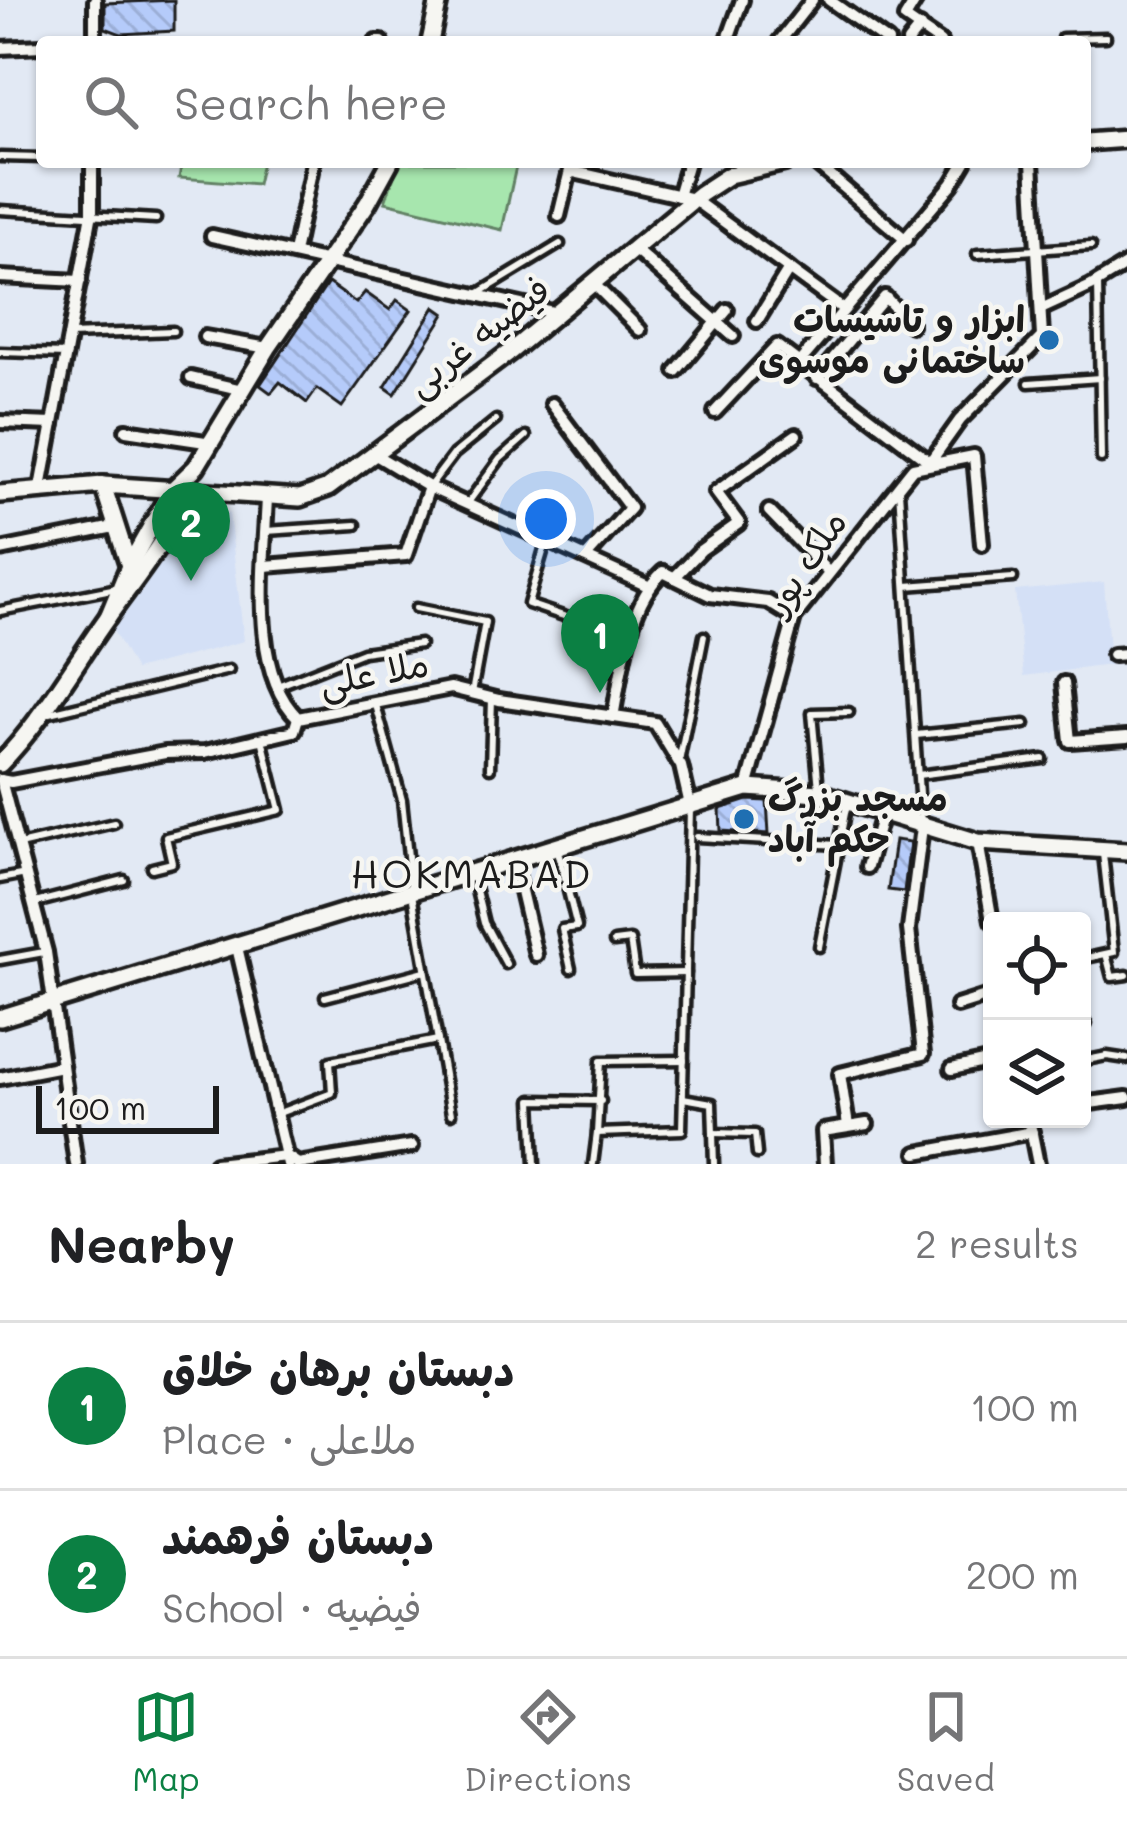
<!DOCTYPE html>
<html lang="en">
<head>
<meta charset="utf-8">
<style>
  :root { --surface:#fff; --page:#f6f6f6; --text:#202124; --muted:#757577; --line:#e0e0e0; --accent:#0b8043 }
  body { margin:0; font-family:Mali,"Playpen Sans Arabic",sans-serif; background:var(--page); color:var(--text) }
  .controls { position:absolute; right:36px; bottom:36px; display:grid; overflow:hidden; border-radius:12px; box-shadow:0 3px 9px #0004 }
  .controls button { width:108px; height:108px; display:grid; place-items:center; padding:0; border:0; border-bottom:3px solid var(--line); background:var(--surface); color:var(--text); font:60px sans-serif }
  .scale { position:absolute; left:36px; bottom:30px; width:183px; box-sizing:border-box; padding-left:12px; border:6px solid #1c1c1c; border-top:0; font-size:33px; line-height:42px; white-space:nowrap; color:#1c1c1c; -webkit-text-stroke:9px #f6f6f2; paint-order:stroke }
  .you { position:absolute; left:546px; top:519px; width:42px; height:42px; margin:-30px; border:9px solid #fff; border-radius:50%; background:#1a73e8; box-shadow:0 0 0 18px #1a73e833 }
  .badge { display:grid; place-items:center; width:78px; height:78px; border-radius:50%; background:var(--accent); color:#fff; font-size:39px; font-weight:700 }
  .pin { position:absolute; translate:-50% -99px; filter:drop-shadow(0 3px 6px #0008) }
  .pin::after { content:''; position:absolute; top:63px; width:42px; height:36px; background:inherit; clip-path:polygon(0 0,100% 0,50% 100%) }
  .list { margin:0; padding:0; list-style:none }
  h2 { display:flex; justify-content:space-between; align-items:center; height:156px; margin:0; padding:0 48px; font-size:51px }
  h2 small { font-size:39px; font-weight:400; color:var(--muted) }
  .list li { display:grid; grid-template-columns:78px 1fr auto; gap:36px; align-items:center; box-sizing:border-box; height:168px; padding:0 48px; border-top:3px solid var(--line) }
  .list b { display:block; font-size:45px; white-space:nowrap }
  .list p { margin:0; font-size:39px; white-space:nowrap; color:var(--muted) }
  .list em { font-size:39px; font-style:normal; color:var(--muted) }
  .icon { flex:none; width:66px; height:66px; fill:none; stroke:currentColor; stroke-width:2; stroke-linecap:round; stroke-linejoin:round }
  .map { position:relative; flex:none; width:1127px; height:1164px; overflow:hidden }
  .search { position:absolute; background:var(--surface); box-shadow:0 3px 9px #0004; left:36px; right:36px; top:36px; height:132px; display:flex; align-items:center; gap:30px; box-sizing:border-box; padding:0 42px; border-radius:12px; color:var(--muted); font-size:45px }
  .sheet { height:492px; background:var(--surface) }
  nav { display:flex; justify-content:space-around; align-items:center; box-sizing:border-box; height:168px; border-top:3px solid var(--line); background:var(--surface); font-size:33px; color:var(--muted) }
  nav a { display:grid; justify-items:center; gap:6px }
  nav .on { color:var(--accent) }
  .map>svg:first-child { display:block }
</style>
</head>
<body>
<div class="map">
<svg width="1127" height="1164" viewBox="0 0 1127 1164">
  <defs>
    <pattern id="building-back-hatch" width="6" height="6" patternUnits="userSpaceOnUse" patternTransform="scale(3)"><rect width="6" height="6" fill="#b5cbfa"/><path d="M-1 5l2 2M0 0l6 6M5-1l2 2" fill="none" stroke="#9baed6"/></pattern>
  </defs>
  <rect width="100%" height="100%" fill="#e2e9f4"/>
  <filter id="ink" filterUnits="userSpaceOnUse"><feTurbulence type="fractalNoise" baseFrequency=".00833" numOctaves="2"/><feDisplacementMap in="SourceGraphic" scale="24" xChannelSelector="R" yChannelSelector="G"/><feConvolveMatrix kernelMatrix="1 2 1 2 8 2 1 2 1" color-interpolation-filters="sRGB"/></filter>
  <g filter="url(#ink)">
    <g fill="#d4e0f6">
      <path d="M 200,511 L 229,513 L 244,641 L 135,670 L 112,629 L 176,533 Z"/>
      <path d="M 1104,582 L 1110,665 L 1024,676 L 1015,591 Z"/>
    </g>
    <g fill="#a7e6ae" stroke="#628165" stroke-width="3">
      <path d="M 182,162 L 262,162 L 257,184 L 179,178 Z"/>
      <path d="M 399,162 L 517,162 L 502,230 L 385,202 Z"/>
    </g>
    <g fill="url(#building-back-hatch)" stroke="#1c1c1c" stroke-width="3">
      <path d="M 174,0 L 174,31 L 121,34 L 105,28 L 105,3 Z"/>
      <path d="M 328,283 L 356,303 L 365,292 L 390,310 L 397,300 L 411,310 L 342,407 L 317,389 L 307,403 L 280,382 L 271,393 L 260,385 Z"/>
      <path d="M 435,307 L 445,314 L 395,394 L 385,387 Z"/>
      <path d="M 748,800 L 767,801 L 769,834 L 721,831 L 720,809 Z"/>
      <path d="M 895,840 L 910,842 L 904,892 L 888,890 Z"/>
    </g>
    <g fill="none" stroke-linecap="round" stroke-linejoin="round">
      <g stroke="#1c1c1c" stroke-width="15">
        <g id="lane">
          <path d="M 1062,42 L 1062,38 L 1106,37"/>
          <path d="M 0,157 L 42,158"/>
          <path d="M 0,210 L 156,219"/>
          <path d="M 977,254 L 1091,246"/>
          <path d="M 1098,283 L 1101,458"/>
          <path d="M 476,295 L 560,244"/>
          <path d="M 70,335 L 173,331"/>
          <path d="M 0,352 L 66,354"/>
          <path d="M 1029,383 L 1100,378"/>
          <path d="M 429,487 L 454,454 L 496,420"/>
          <path d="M 899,490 L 921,824"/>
          <path d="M 467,504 L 500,459 L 526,436"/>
          <path d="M 266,531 L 356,525"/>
          <path d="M 546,542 L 528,604 L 584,623"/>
          <path d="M 906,586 L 1013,578"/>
          <path d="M 416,608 L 485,622 L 472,693"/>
          <path d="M 0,611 L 117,588"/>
          <path d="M 280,685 L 363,652 L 420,644"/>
          <path d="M 376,705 L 402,800 L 412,894 L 451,1114"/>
          <path d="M 46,714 L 229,670"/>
          <path d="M 916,735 L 1025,724"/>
          <path d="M 679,762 L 704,636"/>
          <path d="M 490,768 L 492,698"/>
          <path d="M 918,775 L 1043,759"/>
          <path d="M 819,789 L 812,713 L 849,712"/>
          <path d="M 697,837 L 839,845"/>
          <path d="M 19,845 L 114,823"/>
          <path d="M 558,851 L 577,927 L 562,929 L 571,969"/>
          <path d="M 152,868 L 172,863 L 166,837 L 280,810 L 262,739"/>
          <path d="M 472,874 L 484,923 L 506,964"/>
          <path d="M 0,879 L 26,874"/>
          <path d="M 35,903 L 124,880"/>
          <path d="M 614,942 L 630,940 L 635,974 L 686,973"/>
          <path d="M 819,947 L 847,803"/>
          <path d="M 1106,954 L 1112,977 L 1127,975"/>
          <path d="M 1082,959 L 1114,952 L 1103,854"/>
          <path d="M 0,960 L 44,952"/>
          <path d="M 325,997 L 425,971"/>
          <path d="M 1082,1025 L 1087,1024"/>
          <path d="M 1082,1061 L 1107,1056 L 1127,1059"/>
          <path d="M 683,1098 L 712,1103 L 714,1164"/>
          <path d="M 279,1113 L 332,1093 L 330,1061 L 438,1040"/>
          <path d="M 597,1133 L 601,1061 L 684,1060"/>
          <path d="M 713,1133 L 755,1134 L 757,1154"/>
          <path d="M 535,1164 L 532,1100 L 601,1101"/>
          <path d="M 593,1164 L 597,1133 L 682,1130 L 690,809"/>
        </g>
      </g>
      <g stroke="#1c1c1c" stroke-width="20">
        <g id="street">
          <path d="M 95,0 L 95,42"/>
          <path d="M 829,0 L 888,42"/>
          <path d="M 916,0 L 905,18 L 940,42"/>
          <path d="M 376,42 L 382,42"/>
          <path d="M 727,42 L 742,0"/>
          <path d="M 779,42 L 812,0"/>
          <path d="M 908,42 L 920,27"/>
          <path d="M 0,48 L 42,46"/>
          <path d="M 814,162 L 906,240"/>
          <path d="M 570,171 L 693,199 L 843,309"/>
          <path d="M 678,196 L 688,162"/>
          <path d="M 559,216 L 572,162"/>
          <path d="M 212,236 L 557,313"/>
          <path d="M 634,249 L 733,336"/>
          <path d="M 294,253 L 313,162"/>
          <path d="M 0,277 L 80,281"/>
          <path d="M 593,283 L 640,330"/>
          <path d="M 1041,309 L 1091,286 L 1127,264"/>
          <path d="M 757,321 L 789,269"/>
          <path d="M 205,337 L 268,348"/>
          <path d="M 798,364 L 952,184 L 965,162"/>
          <path d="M 676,371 L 727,310"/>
          <path d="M 191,378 L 243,390"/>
          <path d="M 817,378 L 885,297 L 911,325"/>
          <path d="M 552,404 L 630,508 L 586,557"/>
          <path d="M 715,412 L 777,346 L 930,462"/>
          <path d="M 0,422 L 53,424"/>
          <path d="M 126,430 L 212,443"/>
          <path d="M 374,454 L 429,487 L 648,586"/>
          <path d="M 930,462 L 960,420 L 1042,337 L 1032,162"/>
          <path d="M 41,488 L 92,213 L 92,162"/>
          <path d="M 267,496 C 265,560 248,670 298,718 L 451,688 L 499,700 L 655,723 L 681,766 L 690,805"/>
          <path d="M 769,511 L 829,573"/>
          <path d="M 0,550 L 114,527"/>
          <path d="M 265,566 L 406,555 L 429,487"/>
          <path d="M 674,578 L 701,550 L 739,523 L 716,492 L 796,435"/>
          <path d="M 1113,655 L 1127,654"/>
          <path d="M 1064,683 L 1070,741 L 1127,737"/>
          <path d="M 613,717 C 622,671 627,605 663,572 L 710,595 L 768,602 L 794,618"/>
          <path d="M 0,780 L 11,782 L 165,753 L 205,752 L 294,731 L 298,718"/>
          <path d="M 1,780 L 46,952 L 76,1164"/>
          <path d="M 747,788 L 794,618 L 913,468 L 974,456 L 982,544"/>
          <path d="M 978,842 L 992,921"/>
          <path d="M 514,861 L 536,955"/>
          <path d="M 867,867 L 883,811"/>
          <path d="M 237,947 L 288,1164"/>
          <path d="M 957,1006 L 992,995"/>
          <path d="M 952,1069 L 992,1060"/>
          <path d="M 0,1078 L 62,1066"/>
          <path d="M 1082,1104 L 1127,1098"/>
          <path d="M 1029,1119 L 1038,1164"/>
          <path d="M 848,1126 L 840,1074 L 923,1054 L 909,929 L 922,827"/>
          <path d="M 917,1153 L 1032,1132"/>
          <path d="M 215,1164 L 286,1156 L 298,1164 L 412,1146"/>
          <path d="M 825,1164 L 823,1131 L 867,1124"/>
        </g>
      </g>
      <g stroke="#1c1c1c" stroke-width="24">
        <g id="secondary">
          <path d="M 430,42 L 439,0"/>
          <path d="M 1085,142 L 1127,139"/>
          <path d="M 103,485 L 129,566"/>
          <path d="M 0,494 L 103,485 L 300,498 L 328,488 L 511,351 L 700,194 L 729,175 L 785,162"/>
          <path d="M 108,617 L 129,566 L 171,491 L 196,467 L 268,348 L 367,204 L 390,162"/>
          <path d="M 0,764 C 41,722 71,669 105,621 C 135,578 172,536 189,486"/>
          <path d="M 0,1018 L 747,788 L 819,793 L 978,842 L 1127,851"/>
        </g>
      </g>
      <use href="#lane" stroke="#f6f6f2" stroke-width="6"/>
      <use href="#street" stroke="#f6f6f2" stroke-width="10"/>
      <use href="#secondary" stroke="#f6f6f2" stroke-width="15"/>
    </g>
  </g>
  <g fill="#1f6fb2" stroke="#f6f6f2" stroke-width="4.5">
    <circle cx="1049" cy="340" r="12"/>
    <circle cx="744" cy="819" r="12"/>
  </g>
  <g text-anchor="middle" stroke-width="9" stroke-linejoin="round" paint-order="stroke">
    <g font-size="36" font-weight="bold" fill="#1c1c1c" stroke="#f6f6f2" text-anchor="end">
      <text x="1025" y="332">ابزار و تاسیسات<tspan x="1025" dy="41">ساختمانی موسوی</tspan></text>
      <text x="768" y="811" text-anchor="start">مسجد بزرگ<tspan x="768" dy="41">حکم آباد</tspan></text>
    </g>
    <g font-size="36" fill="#1c1c1c" stroke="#f6f6f2">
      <text transform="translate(478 336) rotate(-38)" y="13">فیضیه غربی</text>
      <text transform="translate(805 562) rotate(-56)" y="13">ملک پور</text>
      <text transform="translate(374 673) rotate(-11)" y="13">ملا علی</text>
    </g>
    <g font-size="39" letter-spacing="3" fill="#1c1c1c" stroke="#f6f6f2">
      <text x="472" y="888">HOKMABAD</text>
    </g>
  </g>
</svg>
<div class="controls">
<button><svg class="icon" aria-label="locate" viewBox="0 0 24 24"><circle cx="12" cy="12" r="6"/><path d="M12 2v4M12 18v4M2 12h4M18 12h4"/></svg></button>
<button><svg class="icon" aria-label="layers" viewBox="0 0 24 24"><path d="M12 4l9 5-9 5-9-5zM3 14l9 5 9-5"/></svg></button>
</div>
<div class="scale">100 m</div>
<div class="you"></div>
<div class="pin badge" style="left:600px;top:693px">1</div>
<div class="pin badge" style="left:191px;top:581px">2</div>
<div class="search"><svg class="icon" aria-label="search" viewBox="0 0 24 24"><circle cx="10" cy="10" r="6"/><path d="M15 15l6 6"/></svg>Search here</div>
</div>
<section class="sheet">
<h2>Nearby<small>2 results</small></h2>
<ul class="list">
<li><span class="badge">1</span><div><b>دبستان برهان خلاق</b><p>Place · ملاعلی</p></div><em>100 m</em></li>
<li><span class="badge">2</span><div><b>دبستان فرهمند</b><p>School · فیضیه</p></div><em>200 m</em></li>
</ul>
</section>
<nav>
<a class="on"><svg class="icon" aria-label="map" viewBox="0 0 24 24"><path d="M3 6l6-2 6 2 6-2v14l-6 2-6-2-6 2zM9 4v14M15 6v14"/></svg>Map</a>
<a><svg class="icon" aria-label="directions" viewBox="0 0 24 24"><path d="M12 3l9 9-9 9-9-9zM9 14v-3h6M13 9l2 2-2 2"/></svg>Directions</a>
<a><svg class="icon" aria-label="saved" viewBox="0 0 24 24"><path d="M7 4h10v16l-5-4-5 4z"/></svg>Saved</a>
</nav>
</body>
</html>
